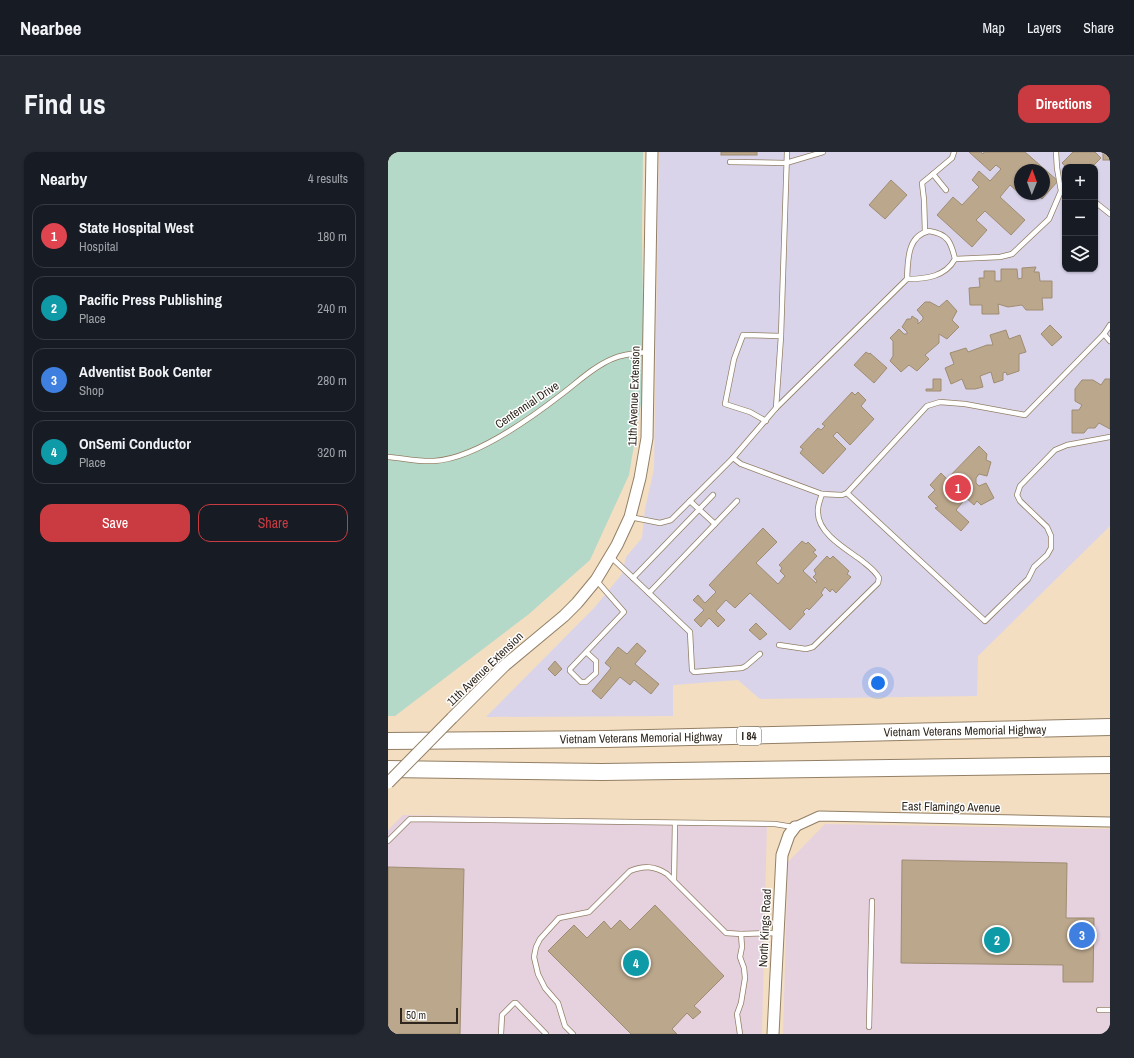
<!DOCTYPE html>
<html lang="en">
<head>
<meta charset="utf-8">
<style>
  :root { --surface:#171b24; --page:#242831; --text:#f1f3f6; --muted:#9ea1a6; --line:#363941; --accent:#ca3b41 }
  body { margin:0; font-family:"Archivo Narrow",sans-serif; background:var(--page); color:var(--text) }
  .controls { position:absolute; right:12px; top:12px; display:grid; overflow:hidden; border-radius:8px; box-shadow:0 1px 3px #0004 }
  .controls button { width:36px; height:36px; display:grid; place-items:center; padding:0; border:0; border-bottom:1px solid var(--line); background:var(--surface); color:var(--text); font:20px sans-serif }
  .compass { position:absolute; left:626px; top:12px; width:36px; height:36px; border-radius:50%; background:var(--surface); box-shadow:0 1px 3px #0004; rotate:1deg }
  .scale { position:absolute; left:12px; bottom:10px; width:58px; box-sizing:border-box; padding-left:4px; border:2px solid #2f271d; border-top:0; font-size:11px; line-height:14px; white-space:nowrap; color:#2f271d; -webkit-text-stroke:3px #fff; paint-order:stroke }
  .you { position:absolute; left:490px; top:531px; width:14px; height:14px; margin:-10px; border:3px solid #fff; border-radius:50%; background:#1a73e8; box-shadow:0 0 0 6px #1a73e833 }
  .badge { display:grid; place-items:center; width:26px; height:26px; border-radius:50%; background:var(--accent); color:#fff; font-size:13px; font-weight:700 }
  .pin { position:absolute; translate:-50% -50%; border:2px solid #fff; box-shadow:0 1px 4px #0006 }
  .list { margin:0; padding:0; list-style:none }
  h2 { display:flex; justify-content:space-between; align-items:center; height:52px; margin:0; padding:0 16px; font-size:17px }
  h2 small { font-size:13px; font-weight:400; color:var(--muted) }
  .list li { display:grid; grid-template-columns:26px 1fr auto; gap:12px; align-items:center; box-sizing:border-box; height:64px; margin:0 8px 8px; padding:0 8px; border:1px solid var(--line); border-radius:12px }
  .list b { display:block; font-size:15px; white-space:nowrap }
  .list p { margin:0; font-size:13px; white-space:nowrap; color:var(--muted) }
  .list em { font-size:13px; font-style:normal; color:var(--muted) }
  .actions { display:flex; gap:8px; padding:12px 16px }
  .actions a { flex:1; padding:9px 0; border:1px solid var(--accent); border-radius:12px; text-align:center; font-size:14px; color:var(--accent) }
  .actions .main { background:var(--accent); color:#fff }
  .icon { flex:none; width:22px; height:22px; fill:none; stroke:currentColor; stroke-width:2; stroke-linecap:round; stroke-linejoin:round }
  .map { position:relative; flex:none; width:722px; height:882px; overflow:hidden; border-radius:12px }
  header { display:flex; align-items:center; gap:24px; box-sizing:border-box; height:56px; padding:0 20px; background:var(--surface); border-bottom:1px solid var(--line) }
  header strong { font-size:19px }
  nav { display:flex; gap:22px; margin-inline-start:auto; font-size:14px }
  .intro { display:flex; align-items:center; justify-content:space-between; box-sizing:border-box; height:96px; padding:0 24px }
  h1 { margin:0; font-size:28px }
  .button { padding:10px 18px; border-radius:12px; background:var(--accent); color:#fff; font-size:14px; font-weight:700 }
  main { display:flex; gap:24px; padding:0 24px }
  aside { flex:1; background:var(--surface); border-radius:12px; box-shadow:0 1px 3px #0004 }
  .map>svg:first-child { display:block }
</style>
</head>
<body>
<header>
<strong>Nearbee</strong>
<nav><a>Map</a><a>Layers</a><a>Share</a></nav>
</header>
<div class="intro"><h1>Find us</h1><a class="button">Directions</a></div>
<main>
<aside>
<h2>Nearby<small>4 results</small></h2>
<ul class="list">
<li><span class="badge" style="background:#e0444e">1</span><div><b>State Hospital West</b><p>Hospital</p></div><em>180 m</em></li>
<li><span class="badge" style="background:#0f9aa8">2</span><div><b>Pacific Press Publishing</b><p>Place</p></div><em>240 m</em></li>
<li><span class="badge" style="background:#3f7fe0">3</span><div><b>Adventist Book Center</b><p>Shop</p></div><em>280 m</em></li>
<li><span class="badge" style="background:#0f9aa8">4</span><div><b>OnSemi Conductor</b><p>Place</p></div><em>320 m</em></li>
</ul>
<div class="actions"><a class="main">Save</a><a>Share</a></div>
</aside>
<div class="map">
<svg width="722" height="882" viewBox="0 0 722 882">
  <rect width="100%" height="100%" fill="#f3dec2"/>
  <path fill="#d9d4ea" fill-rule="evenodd" d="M 271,0 L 722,0 L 722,374 L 590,504 L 589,544 L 372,547 L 350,528 L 285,533 L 285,564 L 98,565 L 206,456 L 234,422 L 238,405 L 254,386 L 257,357 L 266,317 ZM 677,15 L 707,15 L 707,117 L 677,117 ZM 632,18 L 656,18 L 656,42 L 632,42 Z"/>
  <g fill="#e6d1df">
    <path d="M 15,663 L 379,670 L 374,882 L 0,882 L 0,678 Z"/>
    <path d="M 437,672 L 722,677 L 722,882 L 395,882 L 400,710 Z"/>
  </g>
  <path fill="#b5d9c8" d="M 0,0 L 255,0 L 254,80 L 256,234 L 241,323 L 202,408 L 141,462 L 7,564 L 0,564 Z"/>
  <g fill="#bba78c" stroke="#9f8c72">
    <rect x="333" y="0" width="36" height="3"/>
    <path d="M 581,0 L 593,0 L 595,2 L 596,0 L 637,0 L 670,29 L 654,47 L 650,44 L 652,42 L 656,42 L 656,18 L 632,18 L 632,42 L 622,33 L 612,45 L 637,68 L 623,83 L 597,59 L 588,68 L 599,78 L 584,95 L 549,63 L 565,45 L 574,53 L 591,35 L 584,28 L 591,19 L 602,29 L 613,17 L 608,13 L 602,19 Z"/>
    <path d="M 685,0 L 707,0 L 713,6 L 704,15 L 678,15 L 674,11 Z"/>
    <rect x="715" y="0" width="7" height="8"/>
    <path d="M 503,28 L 519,43 L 497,67 L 481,53 Z"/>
    <path d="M 648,115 L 646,120 L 651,120 L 652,129 L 664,129 L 664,146 L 654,146 L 655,158 L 638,158 L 634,153 L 620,155 L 610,152 L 611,162 L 594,162 L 594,153 L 582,153 L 581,136 L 592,135 L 591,126 L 596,126 L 596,119 L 607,119 L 607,129 L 613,129 L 613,117 L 629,117 L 630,127 L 634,126 L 634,116 Z"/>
    <path d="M 559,148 L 569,159 L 564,168 L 571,175 L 559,187 L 551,182 L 551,191 L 537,203 L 541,207 L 529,219 L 521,213 L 513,220 L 502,209 L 505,204 L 505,189 L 502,186 L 511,177 L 516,182 L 519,182 L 519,180 L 514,175 L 519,167 L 523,167 L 524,164 L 530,168 L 530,172 L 535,167 L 535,165 L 529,158 L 537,150 L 542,150 L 551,155 Z"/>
    <path d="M 662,173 L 674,185 L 664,194 L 653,182 Z"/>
    <path d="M 618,178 L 621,187 L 632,183 L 638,200 L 631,202 L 631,219 L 619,223 L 618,220 L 615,221 L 615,228 L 606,231 L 603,220 L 592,224 L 595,235 L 587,237 L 578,237 L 574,227 L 563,232 L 557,216 L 566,212 L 562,201 L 578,196 L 580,200 L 599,193 L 605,193 L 602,183 Z"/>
    <path d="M 478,200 L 481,202 L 482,201 L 499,216 L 486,231 L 466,213 Z"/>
    <path d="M 545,227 L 553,227 L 553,239 L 538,239 L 538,237 L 545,237 Z"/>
    <path d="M 717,227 L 722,227 L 722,277 L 711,271 L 707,276 L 700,276 L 696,281 L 684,281 L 684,258 L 691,258 L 694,253 L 687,249 L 687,237 L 694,228 L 705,228 L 713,233 Z"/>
    <path d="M 464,240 L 467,243 L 470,240 L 478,248 L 473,254 L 486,267 L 462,293 L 449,280 L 445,284 L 458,297 L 435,322 L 412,301 L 415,297 L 412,295 L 430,276 L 433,278 L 437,274 L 434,272 Z"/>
    <path d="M 591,294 L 599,302 L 598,308 L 603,310 L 599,324 L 591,322 L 588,326 L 588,331 L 591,334 L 598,331 L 606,346 L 593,353 L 589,349 L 586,353 L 578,346 L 568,358 L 581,370 L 573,379 L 547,356 L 550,355 L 540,345 L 547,338 L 542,333 L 553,321 L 559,327 Z"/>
    <path d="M 375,376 L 389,390 L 368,411 L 390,432 L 397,424 L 392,419 L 394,416 L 391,413 L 414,389 L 418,392 L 420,390 L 428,398 L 425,400 L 429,404 L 415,419 L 428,431 L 429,429 L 425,425 L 428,422 L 426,418 L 439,404 L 442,407 L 445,404 L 461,419 L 459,422 L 463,425 L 448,441 L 444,437 L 442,440 L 437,435 L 433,441 L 435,443 L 421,458 L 419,456 L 415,460 L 417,462 L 402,478 L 362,441 L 347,456 L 338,448 L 328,459 L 337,468 L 330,475 L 321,466 L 313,475 L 306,468 L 316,458 L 305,448 L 310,443 L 317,451 L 328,440 L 321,433 Z"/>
    <path d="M 368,471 L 379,482 L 372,488 L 361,478 Z"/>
    <path d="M 249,491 L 258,499 L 247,512 L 271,532 L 263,542 L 246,528 L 242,533 L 232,525 L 213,547 L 204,539 L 223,516 L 217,511 L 230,495 L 239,502 Z"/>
    <path d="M 167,509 L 174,517 L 167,524 L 160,517 Z"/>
    <path d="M 514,708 L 679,711 L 678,766 L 706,766 L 705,830 L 675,830 L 675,813 L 513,811 Z"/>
    <path d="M 0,715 L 76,717 L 72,882 L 0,882 Z"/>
    <path d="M 267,753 L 336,824 L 306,854 L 313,860 L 305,867 L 299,861 L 284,877 L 289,882 L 243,882 L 160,799 L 186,773 L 199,786 L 216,769 L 223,777 L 232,768 L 242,778 Z"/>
  </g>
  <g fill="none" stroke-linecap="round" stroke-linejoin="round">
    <g stroke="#927f65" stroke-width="6">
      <g id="service">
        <path d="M 342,10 L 398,11 L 435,0"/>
        <path d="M 545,22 L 564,6 L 566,0"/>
        <path d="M 707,50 L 722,62"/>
        <path d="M 541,79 C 560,82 563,90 567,107 C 557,125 538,127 519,127 C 520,108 519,84 541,79 Z"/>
        <path d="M 537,80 L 536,48 L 534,31 L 545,22 L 558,38"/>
        <path d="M 567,107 L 612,105 L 624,102 L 661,67 L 673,39 L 669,16 L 668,0"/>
        <path d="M 716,182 L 722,189"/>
        <path d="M 388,256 L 393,184 L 399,0"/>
        <path d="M 378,269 L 362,260 L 337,252 L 346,207 L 355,183 L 393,184"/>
        <path d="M 0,305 C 15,306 31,310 46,309 C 86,307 143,266 174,242 C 190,230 205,215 224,207 C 235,202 248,201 260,200"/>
        <path d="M 345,306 L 388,256 L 519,127"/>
        <path d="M 459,341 L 539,254 L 552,250 L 577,252 L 637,263 L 716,182 L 722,173"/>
        <path d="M 302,349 L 327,372"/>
        <path d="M 242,365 L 272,371 L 283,368 L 345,306 L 353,312 L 434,342 L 454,343 L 459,341 L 597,469 L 640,427 L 646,415 L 659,403 L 663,396 L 663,384 L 659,375 L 632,349 L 629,343 L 632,334 L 667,298 L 679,293 L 722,285"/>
        <path d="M 223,405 L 302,480 L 304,518 L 306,520 L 354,516 L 358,514 L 372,502"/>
        <path d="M 245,426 L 325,343"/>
        <path d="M 261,441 L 349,349"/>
        <path d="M 391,493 L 418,497 L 425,495 L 490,431 L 491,426 C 487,418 480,414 473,408 C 458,397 430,381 430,361 C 429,355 432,348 434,342"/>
        <path d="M 198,500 L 208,509 L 208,521 L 198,530 L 193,530 L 182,519 L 182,517 L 236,460 L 208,428"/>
        <path d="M 0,689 L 22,667 L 387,672 L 405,675"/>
        <path d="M 286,728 L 287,671"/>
        <path d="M 711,858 L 722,858"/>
        <path d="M 481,875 L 484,749"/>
        <path d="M 113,882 L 114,863 L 126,851 L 128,851 L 158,882"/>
        <path d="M 185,882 L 177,874 L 170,851 L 157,836 L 150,822 L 146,805 L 148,795 L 152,787 L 171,766 L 201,760 L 242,719 C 256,713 267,714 279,722 L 338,781 L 353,782 L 389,781"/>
        <path d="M 352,882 L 349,862 L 353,851 L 357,826 L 356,816 L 352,805 L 354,795 L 353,782"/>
      </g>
    </g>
    <g stroke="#927f65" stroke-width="11">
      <path id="minor" d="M 407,675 L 431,664 L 722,670"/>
    </g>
    <g stroke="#927f65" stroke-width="13">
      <g id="tertiary">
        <path d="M 64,566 L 116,514 L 176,464 L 189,451 L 208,428 L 229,393 L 242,365 L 252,326 L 259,286 L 264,0"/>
        <path d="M 385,882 L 394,703 L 401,683 L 407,675"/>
      </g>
    </g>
    <g stroke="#927f65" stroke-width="18">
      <g id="motorway">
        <path d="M 0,589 L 219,587 L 722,575"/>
        <path d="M 0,617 L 214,620 L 722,613"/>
      </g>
    </g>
    <use href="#service" stroke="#fff" stroke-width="4.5"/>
    <use href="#minor" stroke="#fff" stroke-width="9"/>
    <use href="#tertiary" stroke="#fff" stroke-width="11"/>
    <use href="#motorway" stroke="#fff" stroke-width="16"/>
    <g stroke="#927f65" stroke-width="13" stroke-linecap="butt">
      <path id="tertiary-bridge" d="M 0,631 L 64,566"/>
    </g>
    <use href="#tertiary-bridge" stroke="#fff" stroke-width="11"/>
  </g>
  <g text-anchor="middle" stroke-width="3" stroke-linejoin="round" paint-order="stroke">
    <rect fill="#fff" stroke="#6d6861" stroke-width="1" x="349" y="575" width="24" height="18" rx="3"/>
    <g font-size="11" font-weight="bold" fill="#2f271d">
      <text x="361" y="588">I 84</text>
    </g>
    <g font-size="12" fill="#2f271d" stroke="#fff">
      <text transform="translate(246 244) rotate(-88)" y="4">11th Avenue Extension</text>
      <text transform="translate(139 253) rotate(-34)" y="4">Centennial Drive</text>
      <text transform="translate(97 517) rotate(-44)" y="4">11th Avenue Extension</text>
      <text transform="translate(577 579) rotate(-1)" y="4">Vietnam Veterans Memorial Highway</text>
      <text transform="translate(253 586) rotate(-1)" y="4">Vietnam Veterans Memorial Highway</text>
      <text transform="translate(563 655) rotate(1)" y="4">East Flamingo Avenue</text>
      <text transform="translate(377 776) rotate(-87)" y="4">North Kings Road</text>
    </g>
  </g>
</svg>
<div class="controls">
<button>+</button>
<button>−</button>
<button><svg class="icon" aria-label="layers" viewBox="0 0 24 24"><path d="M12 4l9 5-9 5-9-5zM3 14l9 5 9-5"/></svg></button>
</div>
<svg class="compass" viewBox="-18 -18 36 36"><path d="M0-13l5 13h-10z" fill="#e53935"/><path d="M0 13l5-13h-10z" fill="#9ea1a6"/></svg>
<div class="scale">50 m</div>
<div class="you"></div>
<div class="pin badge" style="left:570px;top:336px;background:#e0444e">1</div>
<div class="pin badge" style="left:609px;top:788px;background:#0f9aa8">2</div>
<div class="pin badge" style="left:694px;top:783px;background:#3f7fe0">3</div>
<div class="pin badge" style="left:248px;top:811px;background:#0f9aa8">4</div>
</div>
</main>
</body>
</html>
